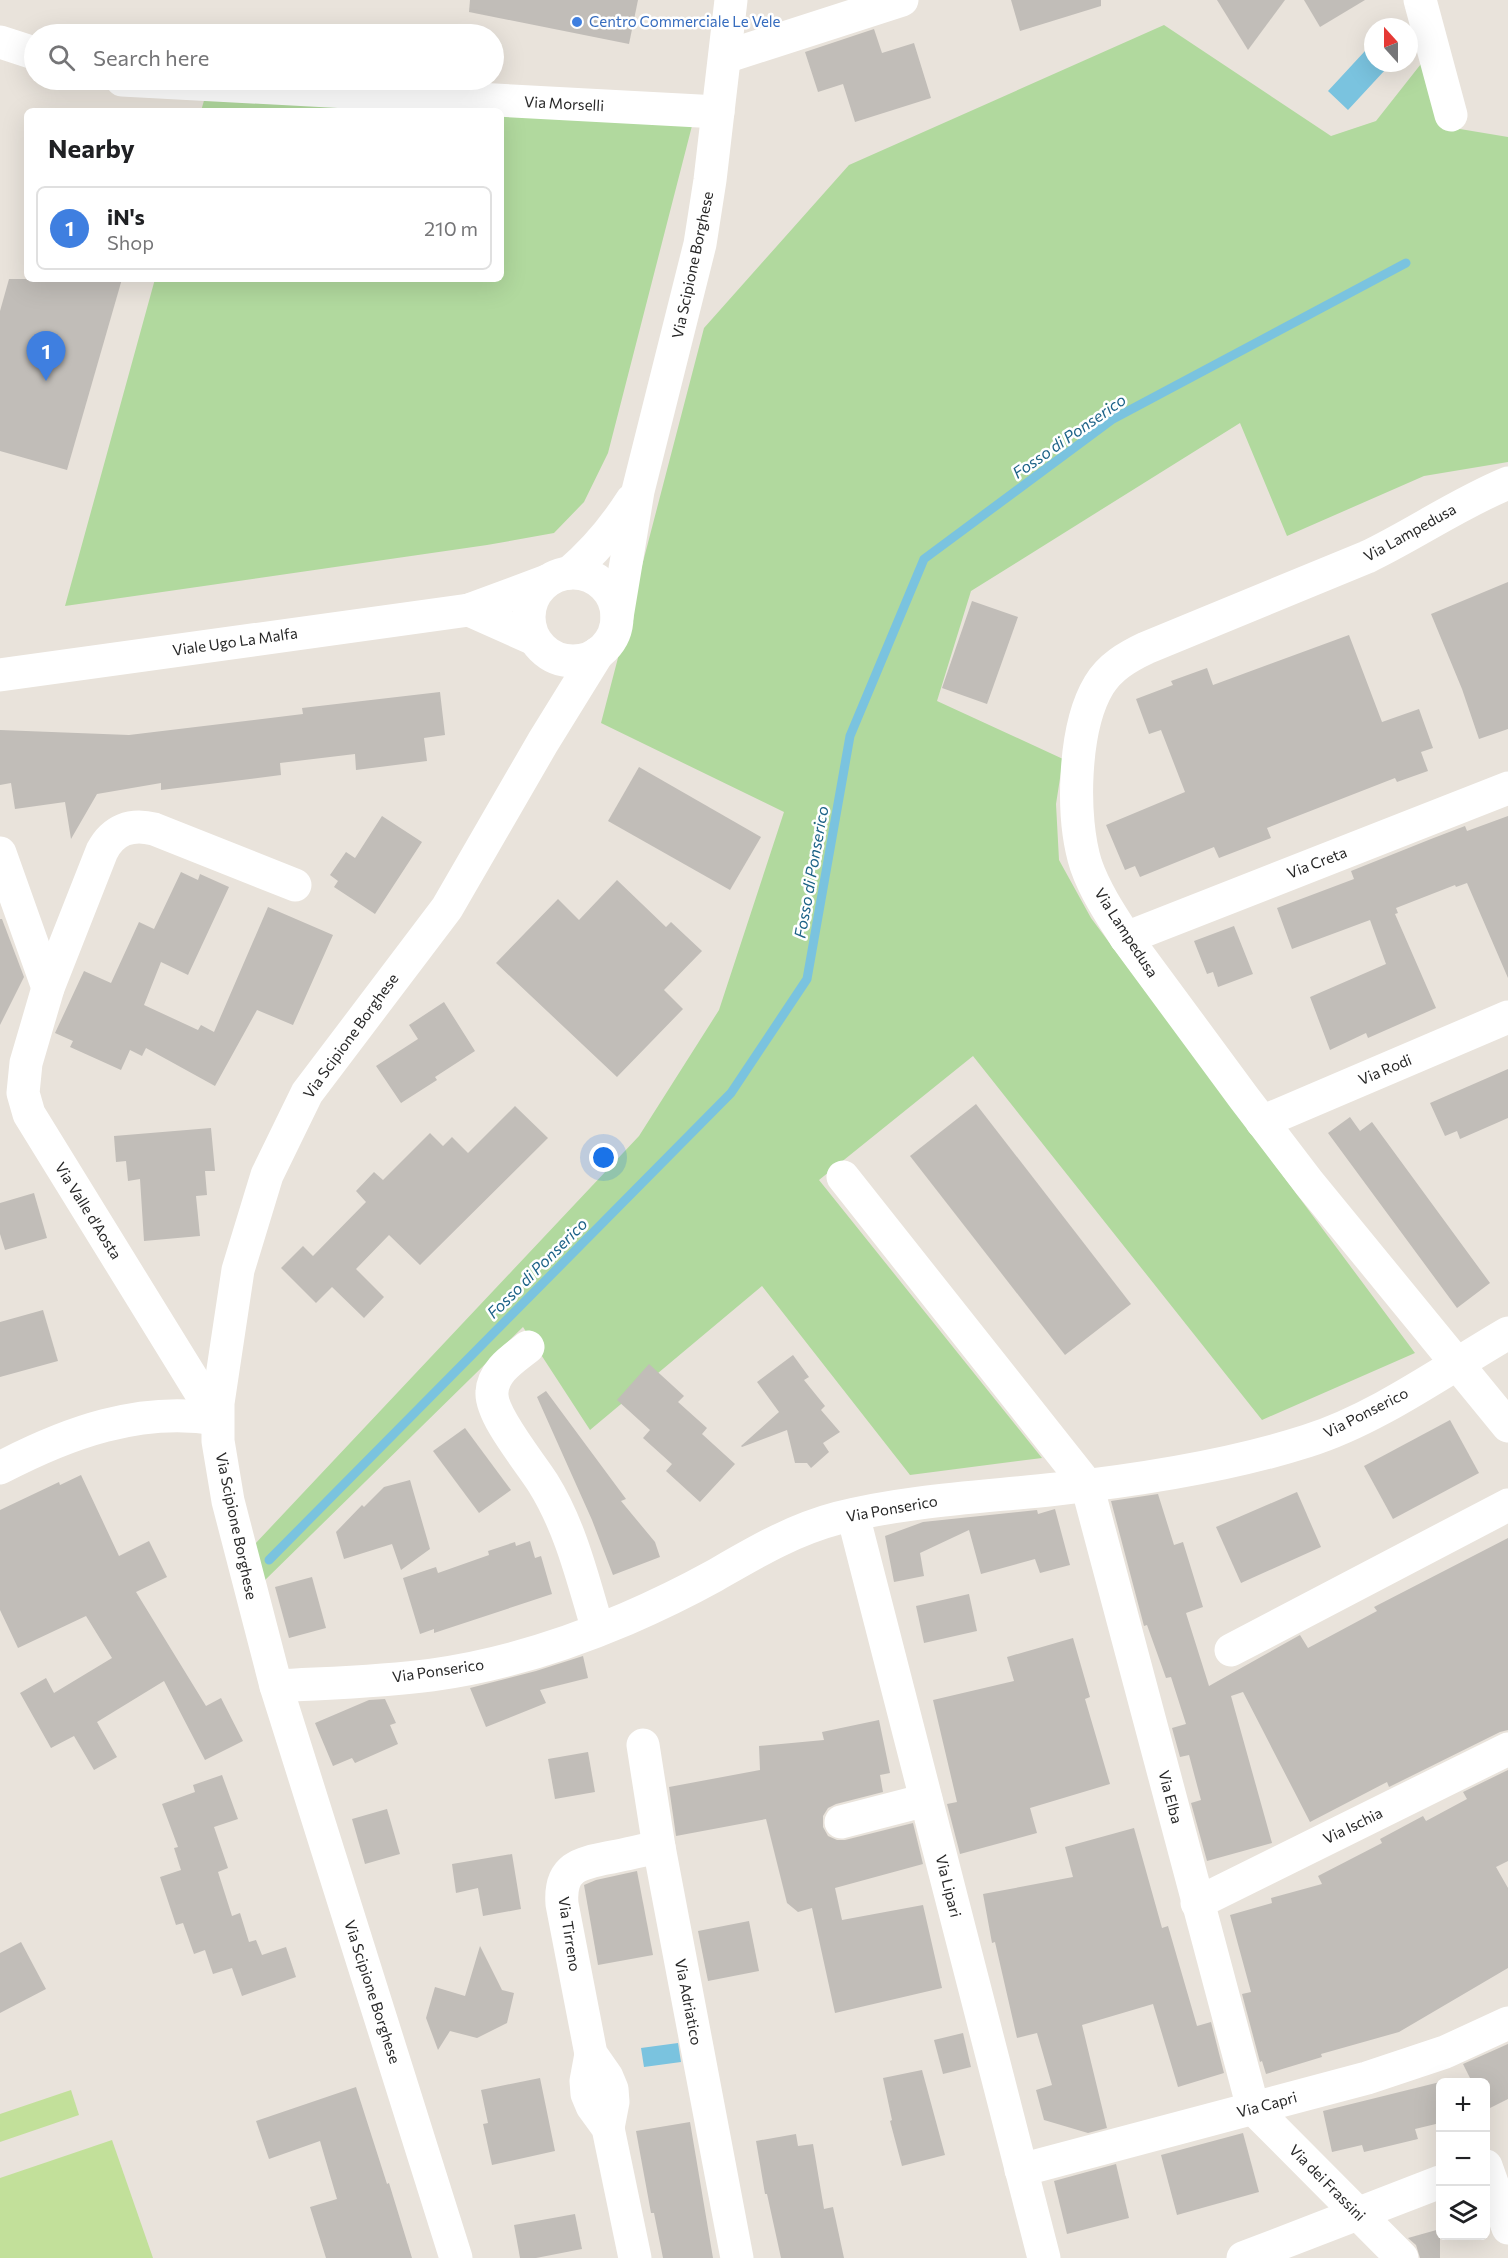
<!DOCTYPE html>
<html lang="en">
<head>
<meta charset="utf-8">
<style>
  :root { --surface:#fff; --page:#f6f6f6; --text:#202124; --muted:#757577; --line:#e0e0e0; --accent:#b45309 }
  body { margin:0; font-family:Commissioner,sans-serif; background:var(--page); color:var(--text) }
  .controls { position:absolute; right:18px; bottom:18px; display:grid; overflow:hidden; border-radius:9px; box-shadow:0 6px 24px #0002 }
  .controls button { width:54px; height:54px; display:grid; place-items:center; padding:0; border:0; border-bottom:2px solid var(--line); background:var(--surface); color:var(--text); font:30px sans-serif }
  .compass { position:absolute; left:1364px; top:18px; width:54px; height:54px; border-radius:50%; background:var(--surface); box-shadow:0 6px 24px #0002; rotate:339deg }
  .you { position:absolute; left:604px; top:1158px; width:21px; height:21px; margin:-15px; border:4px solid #fff; border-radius:50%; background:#1a73e8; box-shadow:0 0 0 9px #1a73e833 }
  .badge { display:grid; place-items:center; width:39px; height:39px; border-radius:50%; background:var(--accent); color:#fff; font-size:20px; font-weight:700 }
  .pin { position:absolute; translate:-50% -50px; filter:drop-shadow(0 2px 3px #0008) }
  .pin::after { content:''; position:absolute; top:32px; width:21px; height:18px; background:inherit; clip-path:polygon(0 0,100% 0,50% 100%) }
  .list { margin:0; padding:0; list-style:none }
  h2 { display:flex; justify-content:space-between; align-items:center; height:78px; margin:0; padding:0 24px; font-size:26px }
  h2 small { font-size:20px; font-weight:400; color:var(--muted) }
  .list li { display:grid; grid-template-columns:39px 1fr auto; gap:18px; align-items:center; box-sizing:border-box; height:84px; margin:0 12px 12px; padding:0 12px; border:2px solid var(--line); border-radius:9px }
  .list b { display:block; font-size:22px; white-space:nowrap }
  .list p { margin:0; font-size:20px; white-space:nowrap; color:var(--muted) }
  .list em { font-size:20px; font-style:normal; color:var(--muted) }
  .icon { flex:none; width:33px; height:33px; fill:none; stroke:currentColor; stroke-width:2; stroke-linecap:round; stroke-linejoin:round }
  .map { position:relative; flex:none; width:1508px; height:2258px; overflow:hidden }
  .search { position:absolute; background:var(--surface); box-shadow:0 6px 24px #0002; left:24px; top:24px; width:480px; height:66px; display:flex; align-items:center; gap:15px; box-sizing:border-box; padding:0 21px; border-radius:33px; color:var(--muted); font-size:22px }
  .panel { position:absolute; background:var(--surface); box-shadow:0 6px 24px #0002; left:24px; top:108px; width:480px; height:174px; border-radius:9px }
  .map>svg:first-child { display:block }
</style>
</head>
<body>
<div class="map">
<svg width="1508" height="2258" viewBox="0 0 1508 2258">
  <rect width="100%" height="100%" fill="#e9e3db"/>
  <g fill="#b1d99e">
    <path d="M 1164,25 L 1331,136 L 1376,121 L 1428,55 L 1442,126 L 1508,137 L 1508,462 L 1424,476 L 1287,536 L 1240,423 L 971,591 L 937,701 L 1063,759 L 1056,804 L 1059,860 L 1091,918 L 1415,1353 L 1262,1420 L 973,1056 L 819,1180 L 1042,1458 L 910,1475 L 762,1286 L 590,1430 L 523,1327 L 260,1585 L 254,1545 L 639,1136 L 719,1010 L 784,812 L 601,723 L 704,328 L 849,165 Z"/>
    <path d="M 205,97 L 694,118 L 608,453 L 584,502 L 554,533 L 487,545 L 65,606 L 155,279 L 501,279 L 501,111 L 201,111 Z"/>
  </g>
  <g fill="#c2e09a">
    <path d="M 71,2090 L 79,2115 L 0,2142 L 0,2114 Z"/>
    <path d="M 112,2140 L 153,2258 L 0,2258 L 0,2178 Z"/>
  </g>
  <g fill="#7ac3df">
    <path d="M 1365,51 L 1373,58 L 1373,63 L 1378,63 L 1385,70 L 1348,110 L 1328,91 Z"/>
    <path d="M 678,2043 L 681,2062 L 644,2067 L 641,2048 Z"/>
  </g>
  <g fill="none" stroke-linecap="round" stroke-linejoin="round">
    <path stroke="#7ac3df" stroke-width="9" d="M 269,1560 L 731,1093 L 807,979 L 850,736 L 924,559 L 1113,419 L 1406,263"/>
  </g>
  <g fill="#c1bdb8">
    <path d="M 470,0 L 638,0 L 629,44 L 469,12 Z"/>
    <path d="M 1011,0 L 1101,0 L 1101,6 L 1020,31 Z"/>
    <path d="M 1217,0 L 1285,0 L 1248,50 Z"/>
    <path d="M 1304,0 L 1365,0 L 1320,27 Z"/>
    <path d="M 874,29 L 882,53 L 914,43 L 931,98 L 855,122 L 843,84 L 818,92 L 805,52 Z"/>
    <path d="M 9,279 L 122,279 L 67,470 L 0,451 L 0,311 Z"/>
    <path d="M 1508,582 L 1508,729 L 1479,739 L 1462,689 L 1431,614 Z"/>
    <path d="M 972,601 L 1018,617 L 987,704 L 942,688 Z"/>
    <path d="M 1349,635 L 1382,722 L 1419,709 L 1433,748 L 1421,752 L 1428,771 L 1397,782 L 1395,778 L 1267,828 L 1271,838 L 1219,858 L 1214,847 L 1140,877 L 1135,866 L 1125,870 L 1106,825 L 1185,792 L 1161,730 L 1149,734 L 1136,699 L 1173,685 L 1171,681 L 1207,668 L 1213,685 Z"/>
    <path d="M 440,692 L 445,735 L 424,738 L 427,761 L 356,770 L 355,754 L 280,763 L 281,775 L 161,790 L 161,783 L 97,794 L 71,839 L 65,802 L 15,809 L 11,783 L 0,785 L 0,730 L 129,735 L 303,714 L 302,708 Z"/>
    <path d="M 639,767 L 761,837 L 730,890 L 608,821 Z"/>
    <path d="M 382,816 L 422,842 L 375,914 L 334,887 L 338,881 L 330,875 L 346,852 L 355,858 Z"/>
    <path d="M 1508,816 L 1508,978 L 1467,883 L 1456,887 L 1455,885 L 1396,908 L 1398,913 L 1395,914 L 1436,1008 L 1368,1038 L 1366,1033 L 1330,1050 L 1310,997 L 1386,964 L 1370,920 L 1292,949 L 1277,908 L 1354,879 L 1351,871 L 1431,839 L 1465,826 L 1467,831 Z"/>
    <path d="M 181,872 L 198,880 L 200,874 L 229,887 L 188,975 L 161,962 L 144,1005 L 198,1030 L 201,1025 L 214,1032 L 268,907 L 333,935 L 293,1025 L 257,1010 L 215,1086 L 146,1048 L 142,1056 L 130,1050 L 121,1070 L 70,1047 L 73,1041 L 55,1033 L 84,971 L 111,983 L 139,922 L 154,929 Z"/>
    <path d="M 617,880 L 666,927 L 671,922 L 702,951 L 664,990 L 683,1009 L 617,1077 L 496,963 L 558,899 L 579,920 Z"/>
    <path d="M 0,919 L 2,919 L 24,977 L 0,1025 Z"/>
    <path d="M 1234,926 L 1253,974 L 1218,987 L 1213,972 L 1207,974 L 1194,941 Z"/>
    <path d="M 444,1002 L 475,1051 L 435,1077 L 437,1080 L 401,1103 L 376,1066 L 418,1039 L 409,1025 Z"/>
    <path d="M 1508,1069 L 1508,1118 L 1460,1139 L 1457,1131 L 1445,1136 L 1430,1103 Z"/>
    <path d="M 976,1104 L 1131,1304 L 1065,1355 L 910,1156 Z"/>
    <path d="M 515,1106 L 548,1138 L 420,1265 L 389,1235 L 356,1269 L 384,1297 L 364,1318 L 332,1287 L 316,1303 L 281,1268 L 303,1246 L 313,1256 L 366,1202 L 356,1191 L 374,1172 L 383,1180 L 430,1133 L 443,1146 L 452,1137 L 468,1153 Z"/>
    <path d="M 1350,1117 L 1360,1131 L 1372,1122 L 1490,1283 L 1457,1308 L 1328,1133 Z"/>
    <path d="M 211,1128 L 215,1171 L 205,1171 L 207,1195 L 196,1196 L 200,1236 L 144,1241 L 140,1179 L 128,1181 L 126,1161 L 116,1162 L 114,1136 Z"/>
    <path d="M 34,1193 L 47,1238 L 5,1250 L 0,1234 L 0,1203 Z"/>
    <path d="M 43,1310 L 58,1361 L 0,1377 L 0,1322 Z"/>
    <path d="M 793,1355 L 809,1377 L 804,1380 L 825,1406 L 821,1410 L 840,1432 L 823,1443 L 829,1452 L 811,1468 L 807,1463 L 795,1463 L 787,1430 L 742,1447 L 741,1446 L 779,1412 L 757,1382 Z"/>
    <path d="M 649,1364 L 684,1396 L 678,1402 L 707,1428 L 702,1434 L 735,1464 L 700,1502 L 666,1471 L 672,1464 L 643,1438 L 650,1430 L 617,1400 Z"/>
    <path d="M 546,1391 L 626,1499 L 621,1501 L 655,1542 L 660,1557 L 613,1575 L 592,1520 L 537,1397 Z"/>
    <path d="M 1450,1420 L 1479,1473 L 1393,1519 L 1364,1466 Z"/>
    <path d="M 465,1428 L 511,1490 L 479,1513 L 433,1451 Z"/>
    <path d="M 81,1475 L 119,1556 L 149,1541 L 167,1577 L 136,1592 L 206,1706 L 221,1698 L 243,1741 L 205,1760 L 164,1681 L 97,1722 L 117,1757 L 94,1770 L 74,1736 L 51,1748 L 20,1693 L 46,1678 L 54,1693 L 112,1658 L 86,1616 L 18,1648 L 0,1610 L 0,1510 L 59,1482 L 60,1485 Z"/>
    <path d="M 410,1480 L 430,1549 L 401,1570 L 392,1544 L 344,1559 L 336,1532 L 362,1505 L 364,1507 L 384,1487 Z"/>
    <path d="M 1297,1492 L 1321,1547 L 1241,1583 L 1216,1527 Z"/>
    <path d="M 1158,1494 L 1174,1545 L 1183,1542 L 1203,1607 L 1186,1613 L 1209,1686 L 1300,1635 L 1308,1648 L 1377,1611 L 1374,1607 L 1508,1538 L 1508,1730 L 1500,1732 L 1389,1787 L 1387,1782 L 1310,1822 L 1243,1692 L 1231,1696 L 1272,1843 L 1207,1861 L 1191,1803 L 1201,1800 L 1189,1755 L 1180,1757 L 1172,1728 L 1186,1724 L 1171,1677 L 1166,1678 L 1147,1625 L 1144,1626 L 1111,1501 Z"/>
    <path d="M 1055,1509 L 1070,1565 L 1040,1573 L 1035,1559 L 981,1574 L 969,1530 L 920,1553 L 924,1576 L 894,1582 L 885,1536 L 923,1522 L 1037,1510 L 1038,1514 Z"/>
    <path d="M 530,1541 L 535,1558 L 541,1556 L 552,1594 L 434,1633 L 434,1629 L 420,1634 L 403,1578 L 436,1567 L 438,1573 L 489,1555 L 488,1551 L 515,1542 L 516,1546 Z"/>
    <path d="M 312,1577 L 326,1628 L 289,1638 L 275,1587 Z"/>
    <path d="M 969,1594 L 977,1631 L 924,1643 L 916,1606 Z"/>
    <path d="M 1073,1638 L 1090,1697 L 1085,1699 L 1110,1784 L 1030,1808 L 1037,1833 L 960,1854 L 947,1804 L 957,1802 L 933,1700 L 1014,1681 L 1007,1657 Z"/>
    <path d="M 583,1656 L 588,1678 L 540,1690 L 546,1703 L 486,1727 L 470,1688 L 536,1671 Z"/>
    <path d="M 385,1699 L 396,1723 L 390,1725 L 398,1744 L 355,1763 L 352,1758 L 333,1766 L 315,1723 L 369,1700 Z"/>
    <path d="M 879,1720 L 890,1773 L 880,1775 L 883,1792 L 836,1804 L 828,1808 L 823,1816 L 823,1827 L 828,1836 L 837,1840 L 845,1840 L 913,1823 L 923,1864 L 835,1888 L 842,1920 L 923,1905 L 942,1988 L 835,2013 L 812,1908 L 798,1912 L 787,1903 L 766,1819 L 676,1836 L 669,1787 L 760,1770 L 759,1746 L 824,1740 L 822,1732 Z"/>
    <path d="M 588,1752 L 595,1792 L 555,1799 L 548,1759 Z"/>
    <path d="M 1508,1770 L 1508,1861 L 1496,1867 L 1508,1888 L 1508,1968 L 1399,2032 L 1321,2054 L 1322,2057 L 1266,2074 L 1262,2061 L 1260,2062 L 1242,1994 L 1251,1992 L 1230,1915 L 1272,1903 L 1271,1898 L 1322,1884 L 1318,1876 L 1382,1843 L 1380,1839 L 1423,1816 L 1426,1821 L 1467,1799 L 1463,1792 Z"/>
    <path d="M 222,1775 L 238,1819 L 214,1827 L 228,1868 L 218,1872 L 232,1916 L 240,1913 L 249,1942 L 256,1940 L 262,1955 L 286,1947 L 296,1977 L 242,1996 L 232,1968 L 213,1974 L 205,1950 L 194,1954 L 183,1923 L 176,1925 L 160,1877 L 181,1870 L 174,1848 L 178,1847 L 162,1804 L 195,1792 L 193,1785 Z"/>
    <path d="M 387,1809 L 400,1854 L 365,1864 L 352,1819 Z"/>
    <path d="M 1134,1828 L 1162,1928 L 1168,1926 L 1197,2026 L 1211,2022 L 1224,2073 L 1178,2087 L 1153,2004 L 1082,2025 L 1107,2128 L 1088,2133 L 1044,2120 L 1036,2090 L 1052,2085 L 1037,2033 L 1017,2038 L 995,1942 L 992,1943 L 983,1894 L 1073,1877 L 1065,1847 Z"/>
    <path d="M 512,1854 L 521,1909 L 483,1916 L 478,1888 L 456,1893 L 452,1864 Z"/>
    <path d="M 637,1871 L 653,1955 L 598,1965 L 584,1885 L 596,1880 Z"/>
    <path d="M 749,1921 L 759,1971 L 708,1981 L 698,1931 Z"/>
    <path d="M 21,1942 L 46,1989 L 0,2013 L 0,1953 Z"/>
    <path d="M 480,1946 L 502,1990 L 514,1993 L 507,2023 L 477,2038 L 450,2031 L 438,2050 L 426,2018 L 435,1987 L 465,1996 Z"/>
    <path d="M 963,2033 L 971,2067 L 943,2074 L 934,2040 Z"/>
    <path d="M 1508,2044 L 1508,2099 L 1486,2110 L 1485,2082 L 1472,2082 L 1463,2064 Z"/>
    <path d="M 922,2070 L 945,2155 L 902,2166 L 890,2121 L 892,2120 L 883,2078 Z"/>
    <path d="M 540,2078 L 555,2151 L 492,2165 L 483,2124 L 488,2123 L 481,2090 Z"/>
    <path d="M 1440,2082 L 1440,2123 L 1415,2129 L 1418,2139 L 1364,2152 L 1362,2145 L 1332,2152 L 1323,2111 Z"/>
    <path d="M 356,2087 L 387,2184 L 389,2183 L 412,2258 L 326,2258 L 310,2207 L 337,2199 L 320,2141 L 269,2159 L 256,2121 Z"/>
    <path d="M 690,2122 L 713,2258 L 663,2258 L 654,2213 L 651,2213 L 636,2131 Z"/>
    <path d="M 1243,2133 L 1259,2192 L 1177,2215 L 1161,2155 Z"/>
    <path d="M 796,2134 L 798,2146 L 813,2144 L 824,2209 L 833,2207 L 844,2258 L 781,2258 L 767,2194 L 765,2194 L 756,2141 Z"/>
    <path d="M 1116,2164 L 1129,2218 L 1067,2234 L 1054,2181 Z"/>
    <path d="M 575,2214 L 582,2249 L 536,2258 L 520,2258 L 514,2225 Z"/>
    <path d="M 1440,2229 L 1440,2258 L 1420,2258 L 1416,2245 L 1408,2238 Z"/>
  </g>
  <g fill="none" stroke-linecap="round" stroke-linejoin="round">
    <g stroke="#fff" stroke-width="33">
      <path d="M 1420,0 L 1451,115"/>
      <path d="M 0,42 L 34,53"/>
      <path d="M 725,57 L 902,0"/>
      <path d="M 122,80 L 718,112"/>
      <path d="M 1508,483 C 1459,503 1415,534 1367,557 L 1146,648 C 1127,657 1110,667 1099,685 C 1073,728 1071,818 1086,865 C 1095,891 1111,915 1126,938 L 1244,1098 L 1309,1183 L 1508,1426"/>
      <path d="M 0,853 L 48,988"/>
      <path d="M 1126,938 L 1508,788"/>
      <path d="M 1262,1122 L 1508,1017"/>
      <path d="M 843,1177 L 1087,1485 L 1253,2108 L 1402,2258"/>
      <path d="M 528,1347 C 513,1359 493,1371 492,1392 C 490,1415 530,1462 543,1483 C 571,1528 583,1580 598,1630"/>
      <path d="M 217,1419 L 29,1114 L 23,1093 L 26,1063 L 48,988 L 102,851 C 113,830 131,823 154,829 L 295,885"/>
      <path d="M 0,1468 C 67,1433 140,1406 217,1419"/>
      <path d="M 853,1515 L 1044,2258"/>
      <path d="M 1231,1650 L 1508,1505"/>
      <path d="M 276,1686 C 328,1683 380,1682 432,1675 C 498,1666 565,1645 626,1619 C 656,1606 685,1592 714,1576 C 754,1553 792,1530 838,1518 C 909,1500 984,1497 1057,1489 C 1139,1480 1229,1466 1307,1441 C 1377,1419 1444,1370 1508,1333"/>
      <path d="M 643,1745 L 659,1847 L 737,2258"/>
      <path d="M 841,1822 L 926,1800"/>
      <path d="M 1197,1903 L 1508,1749"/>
      <path d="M 591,2054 L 586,2081 L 587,2094 L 592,2106 L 608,2128 L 635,2258"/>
      <path d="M 608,2128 L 613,2102 L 612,2089 L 607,2077 L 591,2054 L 562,1904 C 559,1866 581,1863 612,1857 C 628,1854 643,1850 659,1847"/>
      <path d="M 1486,2166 L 1508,2228"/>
      <path d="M 1021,2170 L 1367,2078 L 1445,2052 L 1508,2023"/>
      <path d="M 1243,2258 L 1440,2182"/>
    </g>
    <g stroke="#fff" stroke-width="33">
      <path d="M 469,610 L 534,639"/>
      <path d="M 0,675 L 469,610 L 547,581"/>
    </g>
    <g stroke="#fff" stroke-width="33">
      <path d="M 569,573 C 595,551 614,528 632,500"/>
      <circle cx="573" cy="617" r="44"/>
      <path d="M 617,617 L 638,491 L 700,244 L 710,180 L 731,0"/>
      <path d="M 456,2258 L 276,1686 L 228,1501 L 218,1441 L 218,1403 L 238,1270 L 267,1175 L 307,1093 L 447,908 L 543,742 L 598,653"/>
    </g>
  </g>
  <circle fill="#3f7fe0" stroke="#fff" stroke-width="2" cx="577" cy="22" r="6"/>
  <g text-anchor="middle" stroke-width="5" stroke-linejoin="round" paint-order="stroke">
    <g font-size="15" fill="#366cbe" stroke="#fff" text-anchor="start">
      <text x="589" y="27">Centro Commerciale Le Vele</text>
    </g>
    <g font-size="15" fill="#282828" stroke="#fff">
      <text transform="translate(564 104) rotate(3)" y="5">Via Morselli</text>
      <text transform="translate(693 265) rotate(-78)" y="5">Via Scipione Borghese</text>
      <text transform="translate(1410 533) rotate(-29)" y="5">Via Lampedusa</text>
      <text transform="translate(235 642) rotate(-8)" y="5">Viale Ugo La Malfa</text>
      <text transform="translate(1317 863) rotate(-21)" y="5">Via Creta</text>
      <text transform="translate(1126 933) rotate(57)" y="5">Via Lampedusa</text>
      <text transform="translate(351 1036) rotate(-54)" y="5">Via Scipione Borghese</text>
      <text transform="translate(1385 1070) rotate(-23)" y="5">Via Rodi</text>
      <text transform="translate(88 1211) rotate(58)" y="5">Via Valle d'Aosta</text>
      <text transform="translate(1366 1413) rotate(-27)" y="5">Via Ponserico</text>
      <text transform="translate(892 1509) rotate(-10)" y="5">Via Ponserico</text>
      <text transform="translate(236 1526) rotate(78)" y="5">Via Scipione Borghese</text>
      <text transform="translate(438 1671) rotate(-8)" y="5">Via Ponserico</text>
      <text transform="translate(1170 1797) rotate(75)" y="5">Via Elba</text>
      <text transform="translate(1353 1826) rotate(-26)" y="5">Via Ischia</text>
      <text transform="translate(948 1886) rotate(76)" y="5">Via Lipari</text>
      <text transform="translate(569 1934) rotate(81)" y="5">Via Tirreno</text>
      <text transform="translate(372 1992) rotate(72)" y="5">Via Scipione Borghese</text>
      <text transform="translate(688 2002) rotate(79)" y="5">Via Adriatico</text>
      <text transform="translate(1267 2105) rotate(-15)" y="5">Via Capri</text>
      <text transform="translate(1327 2183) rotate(45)" y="5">Via dei Frassini</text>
    </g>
    <g font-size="16" font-style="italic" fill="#1c6287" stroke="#fff">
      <text transform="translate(1069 436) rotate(-35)" y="6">Fosso di Ponserico</text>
      <text transform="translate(811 872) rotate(-80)" y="6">Fosso di Ponserico</text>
      <text transform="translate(537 1268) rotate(-45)" y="6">Fosso di Ponserico</text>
    </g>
  </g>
</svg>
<div class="controls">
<button>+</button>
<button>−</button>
<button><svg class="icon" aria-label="layers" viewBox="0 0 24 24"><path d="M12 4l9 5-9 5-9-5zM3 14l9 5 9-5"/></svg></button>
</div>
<svg class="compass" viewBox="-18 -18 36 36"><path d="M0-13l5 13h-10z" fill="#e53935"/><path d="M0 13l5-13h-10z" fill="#757577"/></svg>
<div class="you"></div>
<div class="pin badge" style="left:46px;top:381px;background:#3f7fe0">1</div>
<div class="search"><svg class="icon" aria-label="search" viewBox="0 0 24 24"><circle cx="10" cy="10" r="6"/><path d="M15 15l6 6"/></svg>Search here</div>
<section class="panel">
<h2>Nearby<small></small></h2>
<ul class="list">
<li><span class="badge" style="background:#3f7fe0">1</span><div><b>iN's</b><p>Shop</p></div><em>210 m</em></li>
</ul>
</section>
</div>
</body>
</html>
